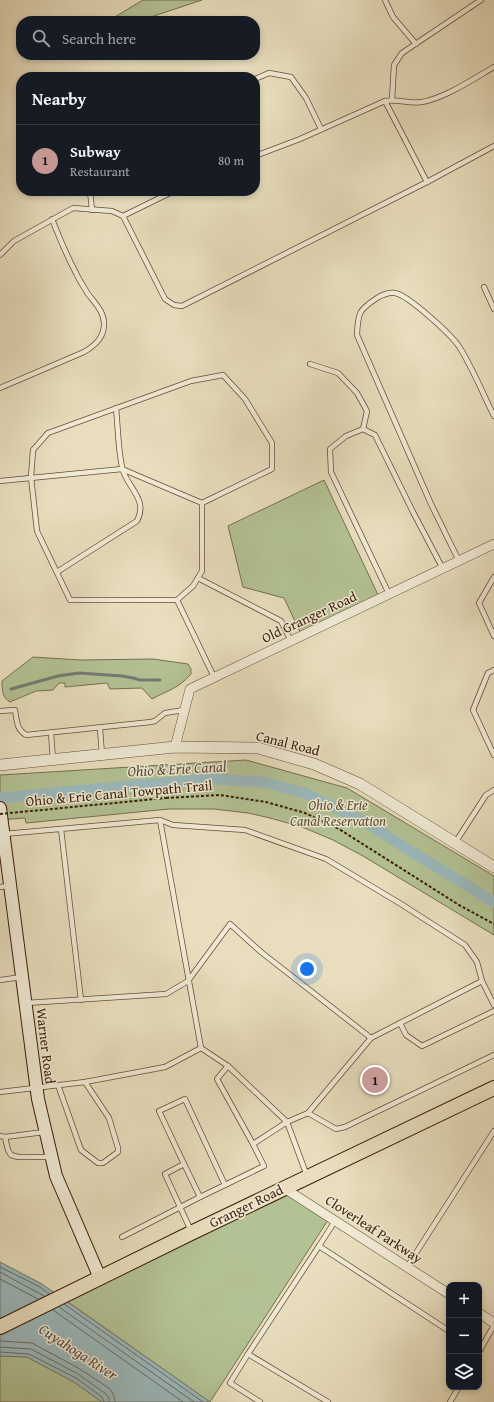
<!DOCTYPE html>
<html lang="en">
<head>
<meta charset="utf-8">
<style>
  :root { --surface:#171b24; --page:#242831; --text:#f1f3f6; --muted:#9ea1a6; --line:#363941; --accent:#c59692 }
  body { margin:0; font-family:"Gentium Book Plus",serif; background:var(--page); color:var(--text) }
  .controls { position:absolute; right:12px; bottom:12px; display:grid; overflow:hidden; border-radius:8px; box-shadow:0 2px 6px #0003 }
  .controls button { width:36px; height:36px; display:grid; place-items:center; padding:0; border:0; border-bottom:1px solid var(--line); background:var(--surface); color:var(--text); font:20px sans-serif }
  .you { position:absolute; left:307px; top:969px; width:14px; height:14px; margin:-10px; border:3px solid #fff; border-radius:50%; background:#1a73e8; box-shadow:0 0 0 6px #1a73e833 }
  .badge { display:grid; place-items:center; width:26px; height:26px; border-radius:50%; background:var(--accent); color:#111; font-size:13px; font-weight:700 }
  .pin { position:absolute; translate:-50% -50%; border:2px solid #fff; box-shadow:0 1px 4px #0006 }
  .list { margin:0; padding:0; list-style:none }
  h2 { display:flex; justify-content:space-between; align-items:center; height:52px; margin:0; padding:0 16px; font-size:17px }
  h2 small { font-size:13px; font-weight:400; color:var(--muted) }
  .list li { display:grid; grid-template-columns:26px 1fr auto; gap:12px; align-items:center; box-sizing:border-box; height:72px; padding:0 16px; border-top:1px solid var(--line) }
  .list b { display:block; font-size:15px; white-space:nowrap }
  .list p { margin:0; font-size:13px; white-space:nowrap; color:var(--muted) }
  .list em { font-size:13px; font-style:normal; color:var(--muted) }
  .icon { flex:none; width:22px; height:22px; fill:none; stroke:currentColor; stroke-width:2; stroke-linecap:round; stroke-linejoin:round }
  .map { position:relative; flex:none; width:494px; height:1402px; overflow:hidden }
  .search { position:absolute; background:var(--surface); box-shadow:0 2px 6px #0003; left:16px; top:16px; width:244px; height:44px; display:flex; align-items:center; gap:10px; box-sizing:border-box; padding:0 14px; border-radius:16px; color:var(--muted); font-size:15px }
  .panel { position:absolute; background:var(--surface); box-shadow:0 2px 6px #0003; left:16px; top:72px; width:244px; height:124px; border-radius:16px }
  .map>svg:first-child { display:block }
</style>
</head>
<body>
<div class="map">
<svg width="494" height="1402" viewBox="0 0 494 1402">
  <rect width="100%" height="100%" fill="#e8debe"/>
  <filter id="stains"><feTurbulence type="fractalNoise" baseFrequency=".005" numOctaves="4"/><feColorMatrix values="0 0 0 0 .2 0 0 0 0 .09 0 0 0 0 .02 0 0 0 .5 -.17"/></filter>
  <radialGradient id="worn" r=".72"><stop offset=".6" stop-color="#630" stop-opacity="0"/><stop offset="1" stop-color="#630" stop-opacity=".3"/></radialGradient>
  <g fill="#b3c294" stroke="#76704e">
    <path d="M 143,0 L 202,0 L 139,21 L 108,21 Z"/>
    <path d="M 324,480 L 380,599 L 302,636 L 284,598 L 243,587 L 228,526 Z"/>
    <path d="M 33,657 L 81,660 L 153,659 L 188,664 L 191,669 L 191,674 C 178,689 168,690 152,699 L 142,688 L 110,689 L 107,683 L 65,687 L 65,683 L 59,683 L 53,690 L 36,691 L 10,702 C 2,697 2,690 2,681 Z"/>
    <path d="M 246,760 L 347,788 L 494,876 L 494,935 L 363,856 L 333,840 L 302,827 L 270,818 L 248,813 L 214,809 L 169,809 L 26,823 L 25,818 L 0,820 L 0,775 Z"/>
    <path d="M 284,1188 L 330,1217 L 210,1402 L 61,1297 Z"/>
    <path d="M 0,1356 L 27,1357 L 74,1382 L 102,1402 L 0,1402 Z"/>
  </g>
  <path fill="#9bb9bc" stroke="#747b74" d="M 0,1262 L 42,1284 L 210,1402 L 102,1402 L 74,1382 L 27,1357 L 0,1356 Z"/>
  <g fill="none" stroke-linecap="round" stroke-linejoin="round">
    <g stroke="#6a6b62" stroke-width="1">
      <path d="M 0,1267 L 40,1287 L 49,1294"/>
      <path d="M 0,1272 L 44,1296"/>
      <path d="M 0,1279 L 38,1299"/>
      <path d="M 64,1304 L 203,1402"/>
      <path d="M 59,1307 L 194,1402"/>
      <path d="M 53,1310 L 183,1402"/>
      <path d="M 0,1341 L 32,1343 L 80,1369 L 110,1389 L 114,1396 L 115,1402"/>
      <path d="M 0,1347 L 31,1349 L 78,1374 L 106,1394 L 109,1398 L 109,1402"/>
      <path d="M 0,1352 L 29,1354 L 76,1378 L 102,1397 L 104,1402"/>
    </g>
    <path stroke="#747b74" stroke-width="3" d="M 11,689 L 58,676 L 79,673 L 122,676 L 133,678 L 140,680 L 160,680"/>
    <path stroke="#9bb9bc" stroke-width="11" d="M 0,798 L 82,790 L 213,779 L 264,782 L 304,793 L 364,821 L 412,852 L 494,902"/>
    <g stroke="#664d35" stroke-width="6">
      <g id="service">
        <path d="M 385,0 L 393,17 L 416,44"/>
        <path d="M 255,79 L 269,73 L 291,77 L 306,98 L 321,129"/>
        <path d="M 392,100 L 394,65 L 402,53 L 481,0"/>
        <path d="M 385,101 L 427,182 L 494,146"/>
        <path d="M 255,156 L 300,139 L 385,101 C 398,99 410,104 422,102 C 445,98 473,79 494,67"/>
        <path d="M 90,191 L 92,210"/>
        <path d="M 123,216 L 165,299 L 174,305 L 182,306 L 427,182"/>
        <path d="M 0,255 L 14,241 L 73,208 L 112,211 L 123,216 L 174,191"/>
        <path d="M 484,287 L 494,309"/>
        <path d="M 310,364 L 338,373 L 357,393 L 367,411 L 363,429"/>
        <path d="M 0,388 L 84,352 C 94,346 103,339 104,326 C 105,313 96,304 88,294 C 84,287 79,280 76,273 C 67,256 59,237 52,219"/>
        <path d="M 0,481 L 122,469 L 202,503"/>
        <path d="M 459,561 L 431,504 L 357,335 C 358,312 359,310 377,298 C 381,295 390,292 395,293 C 408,295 453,336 460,348 C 473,369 483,394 494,416"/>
        <path d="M 57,572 L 137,521 C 149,499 126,487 122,467 C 118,448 118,427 116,408"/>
        <path d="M 494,577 L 479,603 L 494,636"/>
        <path d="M 198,578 L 281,621 L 291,641"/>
        <path d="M 389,594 L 331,472 L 330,449 L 346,436 L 363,429 L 375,435 L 413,512 L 443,569"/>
        <path d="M 177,600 L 193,586 L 202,571 L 202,503 L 272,469 L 272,443 L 245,399 L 223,375 L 191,381 L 48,433 L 33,450 L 31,477 L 37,531 L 70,600 L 177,600 L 214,677"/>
        <path d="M 494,670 L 488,673 L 473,710 L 494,755"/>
        <path d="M 0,711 L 15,710 C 17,720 16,729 26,735 L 151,722 L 155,721 L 165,713 L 184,710"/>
        <path d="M 100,728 L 102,755"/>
        <path d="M 51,733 L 53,760"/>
        <path d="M 160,820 L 201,1048"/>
        <path d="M 61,829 L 81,1000"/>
        <path d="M 4,834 L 160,820 L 173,825 L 245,830 L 326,859 L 401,904 L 465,945 L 477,962 L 482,981 L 371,1038 L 261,952 L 230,924 L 188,981 L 166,994 L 26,1003"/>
        <path d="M 455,843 L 486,795 L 494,790"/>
        <path d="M 0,887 L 9,886"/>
        <path d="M 0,980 L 22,977"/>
        <path d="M 482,981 L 494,1005"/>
        <path d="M 400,1023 L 406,1035 L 422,1046 L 494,1011"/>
        <path d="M 228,1066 L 217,1079 L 253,1144"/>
        <path d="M 58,1085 L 81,1150 L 98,1163 L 103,1163 L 118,1152 L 118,1148 L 109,1118 L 85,1082"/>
        <path d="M 0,1092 L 85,1082 L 165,1067 L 201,1048 L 228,1066 L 287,1122 L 253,1144 L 264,1166 L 225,1185"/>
        <path d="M 308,1113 L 371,1038"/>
        <path d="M 0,1136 L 5,1137 L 44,1132"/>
        <path d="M 5,1137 L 8,1150 L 11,1155 L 18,1157 L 50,1157"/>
        <path d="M 184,1164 L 159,1111 L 185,1099 L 225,1185 L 200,1197"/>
        <path d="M 307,1176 L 287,1122 L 308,1113 L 336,1129 L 345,1127 L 494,1055"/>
        <path d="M 335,1221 L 319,1246 L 449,1331"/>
        <path d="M 122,1237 L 200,1197 L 184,1164 L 165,1174 L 191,1231"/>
        <path d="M 407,1267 L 494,1131"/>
        <path d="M 479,1352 L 494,1325"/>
        <path d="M 248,1354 L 319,1246"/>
        <path d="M 260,1402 L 230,1383 L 248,1354 L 328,1402"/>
        <path d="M 450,1402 L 459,1387"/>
      </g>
    </g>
    <g stroke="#664d35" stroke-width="10">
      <g id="minor">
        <path d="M 175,747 L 190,689 L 494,544"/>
        <path d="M 284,1188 L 449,1294"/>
        <path d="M 479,1313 L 494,1323"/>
      </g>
    </g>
    <g stroke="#664d35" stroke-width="12">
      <path id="tertiary" d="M 0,765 L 175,747 L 258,748 L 314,764 L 360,784 L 494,867"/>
    </g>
    <g stroke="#3a1d07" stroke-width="14">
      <path id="secondary" d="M 0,808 L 38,1099 L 56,1176 L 100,1278"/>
    </g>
    <g stroke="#3a1d07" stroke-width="16">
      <path id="primary" d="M 0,1327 L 191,1233 L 494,1088"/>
    </g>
    <path stroke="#3a1d07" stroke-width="2" stroke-dasharray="3 2" stroke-linecap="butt" d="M 166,798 L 220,795 L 266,802 L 305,813 L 339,829 L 459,905 L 494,924"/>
    <use href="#service" stroke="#f0ead5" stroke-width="4.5"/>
    <use href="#minor" stroke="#f0ead5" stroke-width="9"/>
    <use href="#tertiary" stroke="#f0ead5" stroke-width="11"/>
    <use href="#secondary" stroke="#f0ead5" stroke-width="12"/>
    <use href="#primary" stroke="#e8debe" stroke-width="14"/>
    <path stroke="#3a1d07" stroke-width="2" stroke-dasharray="3 2" stroke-linecap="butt" d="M 0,814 L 166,798"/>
  </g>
  <g text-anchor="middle" stroke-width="3" stroke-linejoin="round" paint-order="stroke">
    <g font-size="14" fill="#3a1d07" stroke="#f0ead5">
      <text transform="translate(309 617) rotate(-25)" y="5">Old Granger Road</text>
      <text transform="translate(288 743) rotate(14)" y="5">Canal Road</text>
      <text transform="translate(119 793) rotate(-5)" y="5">Ohio &amp; Erie Canal Towpath Trail</text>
      <text transform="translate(46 1046) rotate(83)" y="5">Warner Road</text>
      <text transform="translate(246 1206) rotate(-26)" y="5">Granger Road</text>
      <text transform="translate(374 1229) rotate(33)" y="5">Cloverleaf Parkway</text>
    </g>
    <g font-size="14" font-style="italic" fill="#5e4f31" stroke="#f0ead5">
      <text x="338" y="810">Ohio &amp; Erie<tspan x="338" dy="16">Canal Reservation</tspan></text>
    </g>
    <g font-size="15" font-style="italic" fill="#574c3d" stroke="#f0ead5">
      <text transform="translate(177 769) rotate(-3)" y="5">Ohio &amp; Erie Canal</text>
      <text transform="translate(78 1352) rotate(33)" y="5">Cuyahoga River</text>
    </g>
  </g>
  <rect width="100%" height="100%" filter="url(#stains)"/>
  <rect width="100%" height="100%" fill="url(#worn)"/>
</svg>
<div class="controls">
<button>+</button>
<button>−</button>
<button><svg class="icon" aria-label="layers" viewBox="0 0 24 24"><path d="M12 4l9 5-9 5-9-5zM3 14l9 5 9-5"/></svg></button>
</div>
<div class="you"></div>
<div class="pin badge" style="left:375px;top:1080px">1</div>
<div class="search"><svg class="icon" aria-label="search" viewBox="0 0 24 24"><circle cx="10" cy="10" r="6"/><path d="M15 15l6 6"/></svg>Search here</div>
<section class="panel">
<h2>Nearby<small></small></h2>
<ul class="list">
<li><span class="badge">1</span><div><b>Subway</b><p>Restaurant</p></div><em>80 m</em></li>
</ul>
</section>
</div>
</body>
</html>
